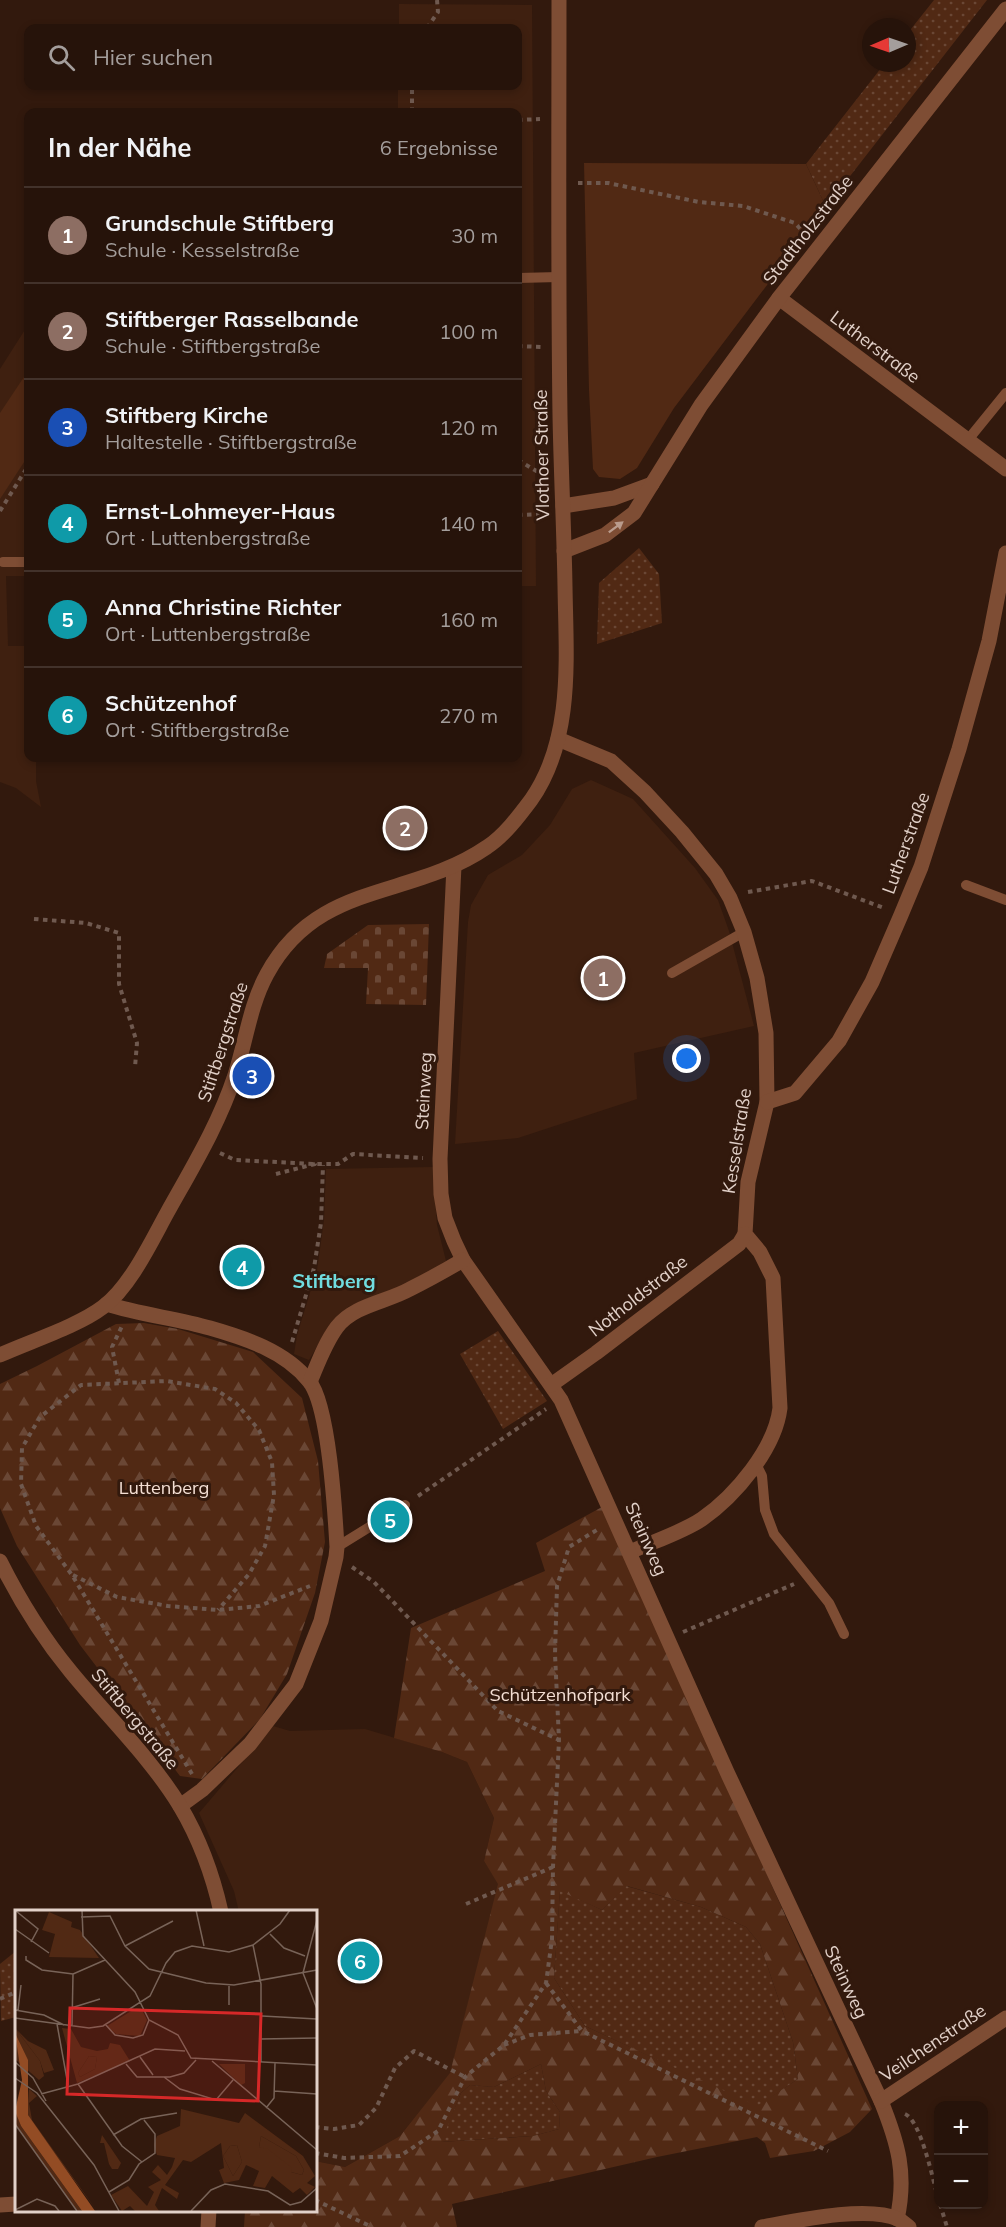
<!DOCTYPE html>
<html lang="de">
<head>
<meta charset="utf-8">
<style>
  :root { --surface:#26130a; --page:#2e1c13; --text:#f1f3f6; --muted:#a49e9c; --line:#42322b; --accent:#52cdd0 }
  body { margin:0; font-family:Mulish,sans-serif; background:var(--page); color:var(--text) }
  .controls { position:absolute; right:18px; bottom:18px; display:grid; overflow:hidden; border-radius:12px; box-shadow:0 3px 9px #0003 }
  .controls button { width:54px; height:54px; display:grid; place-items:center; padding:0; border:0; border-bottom:2px solid var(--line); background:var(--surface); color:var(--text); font:30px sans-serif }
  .compass { position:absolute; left:862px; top:18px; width:54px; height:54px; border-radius:50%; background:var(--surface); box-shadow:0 3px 9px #0003; rotate:268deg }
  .you { position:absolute; left:687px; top:1059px; width:21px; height:21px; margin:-15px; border:4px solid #fff; border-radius:50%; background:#1a73e8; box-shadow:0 0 0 9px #1a73e833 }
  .badge { display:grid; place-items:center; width:39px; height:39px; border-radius:50%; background:var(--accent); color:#fff; font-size:20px; font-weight:700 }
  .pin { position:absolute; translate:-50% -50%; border:3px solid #fff; box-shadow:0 2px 6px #0006 }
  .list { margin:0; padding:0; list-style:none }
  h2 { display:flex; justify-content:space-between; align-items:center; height:78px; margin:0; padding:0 24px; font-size:26px }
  h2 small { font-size:20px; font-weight:400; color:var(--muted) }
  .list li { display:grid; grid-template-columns:39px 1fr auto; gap:18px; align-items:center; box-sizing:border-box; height:96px; padding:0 24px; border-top:2px solid var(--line) }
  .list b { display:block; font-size:22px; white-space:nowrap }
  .list p { margin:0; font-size:20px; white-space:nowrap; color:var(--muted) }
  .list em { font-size:20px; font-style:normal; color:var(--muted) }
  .icon { flex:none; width:33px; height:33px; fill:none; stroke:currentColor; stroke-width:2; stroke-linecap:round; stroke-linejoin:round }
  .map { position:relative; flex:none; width:1006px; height:2227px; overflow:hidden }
  .search { position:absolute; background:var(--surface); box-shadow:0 3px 9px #0003; left:24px; top:24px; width:498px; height:66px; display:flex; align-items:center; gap:15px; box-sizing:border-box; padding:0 21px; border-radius:12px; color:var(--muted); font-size:22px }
  .panel { position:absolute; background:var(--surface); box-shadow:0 3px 9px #0003; left:24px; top:108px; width:498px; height:654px; border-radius:12px }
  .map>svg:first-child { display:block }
</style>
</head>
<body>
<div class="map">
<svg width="1006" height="2227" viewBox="0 0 1006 2227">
  <defs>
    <pattern id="grass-dots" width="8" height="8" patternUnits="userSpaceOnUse" patternTransform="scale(1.5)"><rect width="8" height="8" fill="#512914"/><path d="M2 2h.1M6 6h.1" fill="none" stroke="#6a4735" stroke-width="1.8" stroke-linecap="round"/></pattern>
    <pattern id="forest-firs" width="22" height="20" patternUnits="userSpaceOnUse" patternTransform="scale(1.5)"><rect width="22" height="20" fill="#512914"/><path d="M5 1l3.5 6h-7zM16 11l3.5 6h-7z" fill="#6a4735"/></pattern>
    <pattern id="cemetery-stones" width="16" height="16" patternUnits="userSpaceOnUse" patternTransform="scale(1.5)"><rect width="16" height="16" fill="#512914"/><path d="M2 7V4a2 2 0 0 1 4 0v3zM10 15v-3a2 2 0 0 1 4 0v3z" fill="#6a4735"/></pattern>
  </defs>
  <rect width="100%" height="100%" fill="#32190d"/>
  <g fill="#3f2010">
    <path d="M 399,4 L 532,5 L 536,586 L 518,586 L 518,112 L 398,112 L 398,86 L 518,86 L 518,28 L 399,28 Z"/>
    <path d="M 28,325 L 28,576 L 6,576 L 8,646 L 28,646 L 28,758 L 36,758 L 36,781 L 41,807 L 16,788 L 0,782 L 0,369 Z"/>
    <path d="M 591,780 L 633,799 L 695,868 L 718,900 L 729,931 L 754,1026 L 634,1053 L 637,1099 L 518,1138 L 455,1144 L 468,922 L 471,905 L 488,875 L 522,855 L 550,825 L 572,789 Z"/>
    <path d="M 433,1167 L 437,1225 L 446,1261 L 416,1280 L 348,1307 L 329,1327 L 309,1360 L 294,1354 L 297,1335 L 317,1270 L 324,1220 L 326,1169 Z"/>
    <path d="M 273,1726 L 290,1731 L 365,1729 L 442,1752 L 467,1762 L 494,1818 L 484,1861 L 499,1884 L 450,2074 L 400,2136 L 345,2167 L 315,2161 L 315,1912 L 239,1912 L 234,1891 L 199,1813 Z"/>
  </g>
  <g fill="url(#grass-dots)">
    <path d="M 934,0 L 987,0 L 826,207 L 806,164 L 885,63 L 907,63 L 907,34 Z"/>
    <path d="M 639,548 L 659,574 L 662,623 L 597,644 L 599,583 Z"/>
    <path d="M 498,1331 L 547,1401 L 503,1429 L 460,1354 Z"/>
    <path d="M 626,1886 L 701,1907 L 746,1927 L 760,1944 L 793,2042 L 798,2079 L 757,2107 L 585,2026 L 554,1978 L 560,1890 L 602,1910 Z"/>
    <path d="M 16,1951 L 16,2017 L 1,2021 L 0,1964 Z"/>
    <path d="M 541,2064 L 546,2091 L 560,2112 L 559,2129 L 533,2136 L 440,2142 L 461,2093 L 470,2085 L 494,2087 Z"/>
  </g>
  <g fill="url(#forest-firs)" fill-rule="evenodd">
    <path d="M 144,1323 L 178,1329 L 253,1352 L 302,1398 L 318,1461 L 325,1542 L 315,1593 L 287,1674 L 260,1719 L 202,1779 L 180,1776 L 80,1645 L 17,1546 L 0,1508 L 0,1384 L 37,1366 L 116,1324 Z"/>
    <path d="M 602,1507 L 872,2109 L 850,2132 L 814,2151 L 770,2158 L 765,2143 L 757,2137 L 657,2157 L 452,2204 L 457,2227 L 244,2227 L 245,2211 L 315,2210 L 315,2161 L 345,2167 L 400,2136 L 450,2073 L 498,1884 L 484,1861 L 494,1818 L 467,1762 L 442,1752 L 394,1738 L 411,1628 L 545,1571 L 536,1543 ZM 627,1886 L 701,1907 L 746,1927 L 760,1944 L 793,2042 L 798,2079 L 757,2106 L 585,2026 L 554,1978 L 560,1891 L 602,1910 ZM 541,2064 L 546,2091 L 560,2112 L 559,2129 L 533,2136 L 441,2142 L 461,2093 L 470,2085 L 494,2087 Z"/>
  </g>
  <path fill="url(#cemetery-stones)" d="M 429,924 L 426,1005 L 366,1004 L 368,968 L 324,968 L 327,954 L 368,925 Z"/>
  <g fill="#512914">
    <path d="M 584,163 L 806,164 L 826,207 L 674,408 L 637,468 L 620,479 L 599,477 L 593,469 L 589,390 Z"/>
    <path d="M 28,371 L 28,456 L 0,499 L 0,413 Z"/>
  </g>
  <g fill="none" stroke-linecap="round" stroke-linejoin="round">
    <g stroke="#6f594f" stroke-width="4" stroke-dasharray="4.5 4.5" stroke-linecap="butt">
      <path d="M 427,28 L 438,12 L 437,0"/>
      <path d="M 412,112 L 412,86"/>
      <path d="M 518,120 L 540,119"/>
      <path d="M 578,183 L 608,183 L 699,202 L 743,206 L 795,223 L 806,235"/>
      <path d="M 518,346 L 541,347"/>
      <path d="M 518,460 L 543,475"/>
      <path d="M 0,511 L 28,466"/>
      <path d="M 518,515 L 545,514"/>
      <path d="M 748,892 L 812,881 L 884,908"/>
      <path d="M 34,919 L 86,923 L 119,933 L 119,984 L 137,1043 L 135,1067"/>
      <path d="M 220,1153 L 235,1160 L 315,1164 L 338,1164 L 353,1154 L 423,1158"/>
      <path d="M 276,1174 L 315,1164 L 314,1161"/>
      <path d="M 292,1342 L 314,1268 L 321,1223 L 323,1165"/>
      <path d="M 119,1383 L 112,1347 L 122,1326"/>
      <path d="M 418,1496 L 546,1409"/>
      <path d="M 352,1567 L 374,1582 L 498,1711 L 559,1740"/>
      <path d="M 73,1575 L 117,1597 L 168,1606 L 218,1610 L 259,1606 L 310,1586"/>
      <path d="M 683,1632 L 794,1584"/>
      <path d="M 192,1774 L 72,1575 L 36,1526 L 21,1484 L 22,1448 L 40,1417 L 81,1385 L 167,1381 L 215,1389 L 236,1403 L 259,1430 L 272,1462 L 274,1495 L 265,1546 L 249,1574 L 218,1610"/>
      <path d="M 466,1904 L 553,1867"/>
      <path d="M 546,1983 L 582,2031 L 828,2151"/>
      <path d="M 0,1999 L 16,1992"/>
      <path d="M 504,2045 L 530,2035 L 581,2031"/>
      <path d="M 905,2114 C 921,2121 933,2180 938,2198"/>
      <path d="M 315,2127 L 334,2129 L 359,2125 L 376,2108 L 395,2068 L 414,2051 L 465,2077"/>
      <path d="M 315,2153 L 344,2158 L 400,2156 L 438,2131 L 465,2077 L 504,2045 L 546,1983 L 552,1939 L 553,1867 L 559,1740 L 555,1654 L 557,1586 L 569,1547 L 600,1528"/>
      <path d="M 315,2200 L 372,2227"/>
      <path d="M 940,2204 L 947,2227"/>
    </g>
    <g stroke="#7e4d34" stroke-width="10">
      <path d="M 518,278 L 559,277"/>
      <path d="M 967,441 L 1006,393"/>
      <path d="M 3,562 L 28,562"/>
      <path d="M 966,885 L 1006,900"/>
      <path d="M 672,973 L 744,932"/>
      <path d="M 756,1464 L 762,1476 L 765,1510 L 774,1534 L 829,1603 L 844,1634"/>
      <path d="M 337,1547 L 405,1505"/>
    </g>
    <g stroke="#7e4d34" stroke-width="15">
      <path d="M 779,298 L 1006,469"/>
      <path d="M 558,739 L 611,761 L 645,792 L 682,832 L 716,874 L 730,898 L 744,932 L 757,978 L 766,1033 L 767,1102 L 748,1182 L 745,1234 L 760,1252 L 773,1278 L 780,1408 C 775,1449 735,1496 702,1519 C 683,1532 652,1542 630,1552"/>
      <path d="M 454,866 L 440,1159 L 441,1194 L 445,1218 L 454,1241 L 463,1260 L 561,1400 L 727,1772 L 881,2101 C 898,2143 907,2174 897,2219"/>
      <path d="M 767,1102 L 795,1093 L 839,1041 L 872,982 L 901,915 L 921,867 L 959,749 L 989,641 L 1006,553"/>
      <path d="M 107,1304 C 141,1315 176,1318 210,1328 C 245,1338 285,1351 309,1381 C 329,1405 335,1512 337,1547 L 336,1557 L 321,1621 L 296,1684 L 250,1744 L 202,1790 L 180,1806"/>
      <path d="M 310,1382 C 318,1363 325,1343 337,1327 C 354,1305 387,1302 410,1289 C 428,1280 446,1270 463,1260"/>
      <path d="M 551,1385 L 596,1353 L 739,1244 L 745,1234"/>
      <path d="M 881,2101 L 1006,2018"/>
      <path d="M 0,2205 L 16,2204"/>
      <path d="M 762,2227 C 795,2221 867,2205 898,2219 C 902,2221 906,2225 909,2227"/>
    </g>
    <g stroke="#7e4d34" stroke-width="15">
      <path d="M 563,506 L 614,498 L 652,484"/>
      <path d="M 564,551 L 605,535 L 634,513 L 701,405 L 779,298 L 1006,9"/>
      <path d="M 0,1355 C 31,1341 78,1326 103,1307 C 130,1287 151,1242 167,1213 C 192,1168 219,1124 235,1075 C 246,1041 250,1005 267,974 C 318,880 410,900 487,847 C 504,836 519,816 531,800 C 574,739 566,657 565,586 C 564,529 561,472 560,415 C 558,277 559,138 559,0"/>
      <path d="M 0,1561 C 19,1599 43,1638 71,1672 C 107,1716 150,1757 180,1806 C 199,1838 213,1876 221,1912"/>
      <path d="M 208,2227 L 209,2210"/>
    </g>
  </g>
  <defs><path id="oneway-solid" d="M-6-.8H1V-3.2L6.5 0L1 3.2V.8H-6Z" transform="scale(1.5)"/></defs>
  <use fill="#ba9c8d" href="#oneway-solid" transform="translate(616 527) rotate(-37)"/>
  <g text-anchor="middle" stroke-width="6" stroke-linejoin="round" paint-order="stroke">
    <g font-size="18" fill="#e2d1c9" stroke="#32190d">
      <text transform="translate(808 230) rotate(-52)" y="6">Stadtholzstraße</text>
      <text transform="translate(875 347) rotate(37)" y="6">Lutherstraße</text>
      <text transform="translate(542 455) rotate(-91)" y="6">Vlothoer Straße</text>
      <text transform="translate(906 843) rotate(-70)" y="6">Lutherstraße</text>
      <text transform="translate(223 1042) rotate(-72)" y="6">Stiftbergstraße</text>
      <text transform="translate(424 1091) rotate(-87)" y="6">Steinweg</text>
      <text transform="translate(737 1141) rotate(-81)" y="6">Kesselstraße</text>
      <text transform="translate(638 1296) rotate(-38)" y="6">Notholdstraße</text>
      <text transform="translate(646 1539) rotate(66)" y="6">Steinweg</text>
      <text transform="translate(135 1719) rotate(50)" y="6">Stiftbergstraße</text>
      <text transform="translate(846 1982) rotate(65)" y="6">Steinweg</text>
      <text transform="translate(933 2043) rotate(-34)" y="6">Veilchenstraße</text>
    </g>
    <g font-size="18" fill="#f4dfd4" stroke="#32190d">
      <text x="164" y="1494">Luttenberg</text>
      <text x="560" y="1701">Schützenhofpark</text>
    </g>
    <g font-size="20" font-weight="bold" fill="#70dcdf" stroke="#32190d">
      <text x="334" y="1288">Stiftberg</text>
    </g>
  </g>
  <g transform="translate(15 1910)">
    <rect width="302" height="302" fill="#32190d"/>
    <path d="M 74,146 L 82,147 L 80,159 L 65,167 L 63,163 ZM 14,179 L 22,186 L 14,193 L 17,210 L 82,301 L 15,211 L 12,202 ZM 246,226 L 281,246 L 289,260 L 287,265 L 276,262 L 262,247 L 244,237 ZM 222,235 L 227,252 L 218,266 L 208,246 L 215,236 Z" fill="#512914"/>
    <path d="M 121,98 L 126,98 L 132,110 L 125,126 L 101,124 L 92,116 ZM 0,118 L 13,131 L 31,140 L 39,160 L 29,163 L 25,151 ZM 47,118 L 56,119 L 66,137 L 82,141 L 93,139 L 95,133 L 105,135 L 115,151 L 62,173 ZM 74,146 L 82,147 L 80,159 L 65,167 L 63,163 ZM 166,199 L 224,213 L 230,203 L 288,246 L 300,266 L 292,273 L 300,277 L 292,285 L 285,278 L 278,283 L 257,266 L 250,278 L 238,276 L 244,261 L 231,255 L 224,270 L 209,273 L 204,260 L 209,258 L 206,233 L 176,252 L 168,250 L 150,275 L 164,283 L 162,289 L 147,278 L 140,295 L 144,301 L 120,301 L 115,296 L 107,301 L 96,285 L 113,276 L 132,296 L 139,282 L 133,277 L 146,270 L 137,262 L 143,255 L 152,265 L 157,257 L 160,248 L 142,245 L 139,235 L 142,226 L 165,216 ZM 246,226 L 281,246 L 289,260 L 287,265 L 276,262 L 277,258 L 253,239 L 244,237 ZM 222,235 L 227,252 L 218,266 L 208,246 L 215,236 ZM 87,225 L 106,253 L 103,259 L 97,259 L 94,254 L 89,233 L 85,233 Z" fill="#512914" fill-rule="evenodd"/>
    <path d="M 34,2 L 57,12 L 56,17 L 65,20 L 84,48 L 34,47 L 40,24 L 27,20 Z" fill="#512914"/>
    <path d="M 0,118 L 25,151 L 29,166 L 24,170 L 0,149 ZM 204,154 L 230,154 L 230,173 L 226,175 ZM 0,199 L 6,216 L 67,301 L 63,301 L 0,213 Z" fill="#512914"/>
    <path d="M 0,123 L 13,150 L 13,205 L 80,301 L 67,301 L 6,216 L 0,201 L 7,170 Z" fill="#934c24"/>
    <path fill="none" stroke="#786358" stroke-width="1.5" d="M 67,0 L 68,26 L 120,82 L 134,110 L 163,125 L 176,148 L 302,155M 181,0 L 189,36M 1,1 L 23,19 L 16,32M 66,7 L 95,6 L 110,36 L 134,59 L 191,73 L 219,75 L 302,60M 302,10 L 288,63 L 302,99M 0,19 L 34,43M 255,24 L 269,38 L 290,46M 238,35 L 246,74 L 246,152M 110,36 L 158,11M 11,46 L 11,50 L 27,60 L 58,64M 214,90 L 214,95 L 214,76M 56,98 L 85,89M 0,100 L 29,105 L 49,115M 3,100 L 6,75M 247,106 L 302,109M 0,108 L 74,118 L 88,116 L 135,86 L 151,53 L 160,42 L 177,36 L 214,42 L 238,35 L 265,14 L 275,0M 42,114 L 53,175M 90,114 L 100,125 L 118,128 L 128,125 L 134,110M 57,116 L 58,64 L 90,50M 246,129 L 302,128M 125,147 L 138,165M 197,151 L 302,240M 0,152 L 18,168 L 31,191M 111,154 L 122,167 L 155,167 L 169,163 L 181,150M 149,167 L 165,179 L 201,190 L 218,170M 0,168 L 22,183 L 79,255 L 104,301M 63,174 L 107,236 L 127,252M 259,181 L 302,184M 26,184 L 63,174 L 140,139 L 170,141M 251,198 L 259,188 L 260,153M 0,214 L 62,301M 98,225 L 126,209 L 162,203M 94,282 L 114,270 L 124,254 L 140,243 L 140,224 L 129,210M 0,300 L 22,289 L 40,296 L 44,301M 176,301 L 196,280 L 210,274 L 253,281 L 275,295 L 286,292 L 302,278"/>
    <path fill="#d62828" fill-opacity="0.15" stroke="#d62828" stroke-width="3" d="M 55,98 L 246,104 L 243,191 L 52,184 Z"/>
    <rect width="302" height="302" fill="none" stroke="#e2d1c9" stroke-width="3"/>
  </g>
</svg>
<div class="controls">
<button>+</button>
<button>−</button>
</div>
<svg class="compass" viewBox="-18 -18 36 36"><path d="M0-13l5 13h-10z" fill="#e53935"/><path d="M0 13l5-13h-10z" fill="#a49e9c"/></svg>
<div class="you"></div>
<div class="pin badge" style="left:603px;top:978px;background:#8d6e63">1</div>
<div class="pin badge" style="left:405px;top:828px;background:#8d6e63">2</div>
<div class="pin badge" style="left:252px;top:1076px;background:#1a4fb4">3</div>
<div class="pin badge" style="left:242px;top:1267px;background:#0f9aa8">4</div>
<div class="pin badge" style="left:390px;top:1520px;background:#0f9aa8">5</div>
<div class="pin badge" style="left:360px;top:1961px;background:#0f9aa8">6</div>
<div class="search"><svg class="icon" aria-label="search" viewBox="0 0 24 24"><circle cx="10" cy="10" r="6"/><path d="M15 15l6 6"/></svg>Hier suchen</div>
<section class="panel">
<h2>In der Nähe<small>6 Ergebnisse</small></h2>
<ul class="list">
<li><span class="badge" style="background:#8d6e63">1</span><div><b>Grundschule Stiftberg</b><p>Schule · Kesselstraße</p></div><em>30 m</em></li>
<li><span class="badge" style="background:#8d6e63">2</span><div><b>Stiftberger Rasselbande</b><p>Schule · Stiftbergstraße</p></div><em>100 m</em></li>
<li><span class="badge" style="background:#1a4fb4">3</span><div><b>Stiftberg Kirche</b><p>Haltestelle · Stiftbergstraße</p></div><em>120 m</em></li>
<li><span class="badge" style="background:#0f9aa8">4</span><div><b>Ernst-Lohmeyer-Haus</b><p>Ort · Luttenbergstraße</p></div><em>140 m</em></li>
<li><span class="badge" style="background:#0f9aa8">5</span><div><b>Anna Christine Richter</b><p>Ort · Luttenbergstraße</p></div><em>160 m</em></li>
<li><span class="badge" style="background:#0f9aa8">6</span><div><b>Schützenhof</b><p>Ort · Stiftbergstraße</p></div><em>270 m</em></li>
</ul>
</section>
</div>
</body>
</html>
